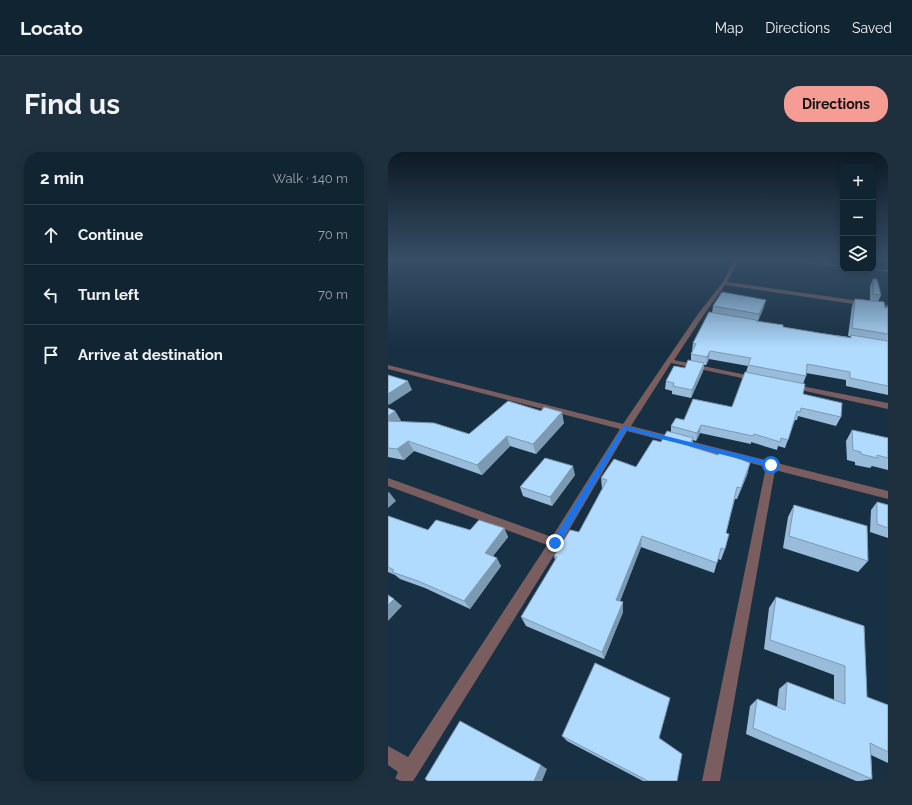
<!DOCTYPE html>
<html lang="en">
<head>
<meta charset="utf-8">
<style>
  :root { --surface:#112432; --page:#1e303e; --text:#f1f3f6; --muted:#9ca4ac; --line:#30414d; --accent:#f59c94 }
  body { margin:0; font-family:Raleway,sans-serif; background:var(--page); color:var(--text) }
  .controls { position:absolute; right:12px; top:12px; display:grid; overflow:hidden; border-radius:8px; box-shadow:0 2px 10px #0003 }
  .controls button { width:36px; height:36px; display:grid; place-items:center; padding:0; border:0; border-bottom:1px solid var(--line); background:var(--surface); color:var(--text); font:20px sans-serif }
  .stop { position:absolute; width:12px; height:12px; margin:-9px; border:3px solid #1a73e8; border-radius:50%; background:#fff }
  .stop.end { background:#1a73e8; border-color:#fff; box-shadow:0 1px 4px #0008 }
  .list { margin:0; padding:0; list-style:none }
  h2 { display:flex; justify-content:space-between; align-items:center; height:52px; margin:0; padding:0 16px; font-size:17px }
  h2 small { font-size:13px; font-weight:400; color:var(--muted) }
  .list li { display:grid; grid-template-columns:26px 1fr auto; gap:12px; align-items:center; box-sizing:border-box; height:60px; padding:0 16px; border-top:1px solid var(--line) }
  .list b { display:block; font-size:15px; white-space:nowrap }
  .list em { font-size:13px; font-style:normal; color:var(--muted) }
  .icon { flex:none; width:22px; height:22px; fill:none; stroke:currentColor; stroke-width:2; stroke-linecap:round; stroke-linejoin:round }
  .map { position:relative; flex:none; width:500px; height:629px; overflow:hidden; border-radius:16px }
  header { display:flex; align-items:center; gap:24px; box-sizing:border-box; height:56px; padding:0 20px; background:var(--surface); border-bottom:1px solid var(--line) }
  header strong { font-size:19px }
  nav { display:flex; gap:22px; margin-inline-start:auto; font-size:14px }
  .intro { display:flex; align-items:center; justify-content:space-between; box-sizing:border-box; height:96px; padding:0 24px }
  h1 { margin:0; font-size:28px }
  .button { padding:10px 18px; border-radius:16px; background:var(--accent); color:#111; font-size:14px; font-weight:700 }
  main { display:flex; gap:24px; padding:0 24px }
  aside { flex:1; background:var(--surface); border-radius:16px; box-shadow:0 2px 10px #0003 }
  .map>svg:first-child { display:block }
</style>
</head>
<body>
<header>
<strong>Locato</strong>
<nav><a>Map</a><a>Directions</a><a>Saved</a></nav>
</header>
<div class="intro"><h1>Find us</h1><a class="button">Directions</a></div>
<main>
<aside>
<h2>2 min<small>Walk · 140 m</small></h2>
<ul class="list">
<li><svg class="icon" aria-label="ahead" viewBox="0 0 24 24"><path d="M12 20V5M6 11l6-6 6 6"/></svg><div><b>Continue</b></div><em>70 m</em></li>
<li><svg class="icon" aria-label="left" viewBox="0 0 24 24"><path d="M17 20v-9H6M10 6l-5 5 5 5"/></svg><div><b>Turn left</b></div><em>70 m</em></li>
<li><svg class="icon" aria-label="arrive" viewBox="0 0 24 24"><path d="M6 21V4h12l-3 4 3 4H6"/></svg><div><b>Arrive at destination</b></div></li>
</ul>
</aside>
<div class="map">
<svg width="500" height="629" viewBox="0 0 500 629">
  <rect width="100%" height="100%" fill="#173043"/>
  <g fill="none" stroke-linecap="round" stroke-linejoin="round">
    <g fill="#7a5e5f" fill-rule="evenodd">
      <path d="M 347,108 L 351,108 L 339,130 L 500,153 L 500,157 L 337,133 L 315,164 L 286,208 L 368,225 L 372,227 L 368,229 L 283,211 L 243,274 L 500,339 L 500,347 L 387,318 L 332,629 L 314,629 L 378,315 L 239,279 L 171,395 L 29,623 L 25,629 L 6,629 L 10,620 L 0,613 L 0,594 L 20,605 L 159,393 L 0,334 L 0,326 L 164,385 L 232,277 L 0,217 L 0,213 L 235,272 L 310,162 L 334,131 Z"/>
      <path d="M 393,108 L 404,108 L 455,113 L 455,115 Z"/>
      <path d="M 485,116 L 500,118 L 500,120 L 477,117 Z"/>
      <path d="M 400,232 L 403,232 L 500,251 L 500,257 L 403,236 L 400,236 Z"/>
    </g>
  </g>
  <g fill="#98bcda">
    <path d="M 485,127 L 493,143 L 490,150 L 497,156 L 500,155 L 500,243 L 458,234 L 458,228 L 418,221 L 418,224 L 415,232 L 415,242 L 453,265 L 448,274 L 410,264 L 409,268 L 407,268 L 400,288 L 397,296 L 390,294 L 389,298 L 363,290 L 363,292 L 312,281 L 308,289 L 305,288 L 304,295 L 330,303 L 362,311 L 359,323 L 349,347 L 347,347 L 338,381 L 337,397 L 333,408 L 330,407 L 326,421 L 253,395 L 232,449 L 235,460 L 216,507 L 138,474 L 133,465 L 167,408 L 166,404 L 191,380 L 214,337 L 213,326 L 248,315 L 283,280 L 283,274 L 296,268 L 344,255 L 358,220 L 360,214 L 321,207 L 318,213 L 316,213 L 315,219 L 303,246 L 284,242 L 284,239 L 277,237 L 278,229 L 297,216 L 303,208 L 303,202 L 305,199 L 304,199 L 305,191 L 324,161 L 325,154 L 376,155 L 370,169 L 368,169 L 395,175 L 431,181 L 462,185 L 463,184 L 460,184 L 464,154 L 467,147 L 482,149 L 482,134 Z"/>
    <path d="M 0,256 L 7,259 L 13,269 L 12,270 L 81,282 L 176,271 L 148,302 L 122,294 L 94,323 L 26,299 L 16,308 L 0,305 Z"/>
    <path d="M 464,278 L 500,286 L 500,318 L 484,314 L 482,316 L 467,313 L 467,310 L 459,308 L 458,289 Z"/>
    <path d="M 187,323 L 164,354 L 135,344 L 132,335 Z"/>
    <path d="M 489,350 L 500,353 L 500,386 L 482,380 L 483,358 Z"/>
    <path d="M 406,353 L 480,409 L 470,420 L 395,396 L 400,365 Z"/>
    <path d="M 0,364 L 40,378 L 82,378 L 116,376 L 120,385 L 105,404 L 113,414 L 82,457 L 37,436 L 12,427 L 7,423 L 0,420 Z"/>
    <path d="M 388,445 L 476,474 L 479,545 L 500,553 L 500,611 L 483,603 L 484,627 L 473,629 L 468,629 L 358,582 L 362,554 L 369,547 L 389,555 L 391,537 L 399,530 L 446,548 L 446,523 L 376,497 L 381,456 Z"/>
    <path d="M 174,584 L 271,586 L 289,629 L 255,629 L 179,589 Z"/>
  </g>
  <g fill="#7c99b2">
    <path d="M 378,148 L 376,155 L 370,169 L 371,162 Z"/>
    <path d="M 322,199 L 321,207 L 318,213 L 319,205 Z"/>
    <path d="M 316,211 L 315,219 L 303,246 L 304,238 Z"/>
    <path d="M 20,229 L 24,238 L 1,253 L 0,252 L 0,242 Z"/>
    <path d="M 7,259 L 13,269 L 0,279 L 0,264 Z"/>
    <path d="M 174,260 L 176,271 L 148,302 L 145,292 Z"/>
    <path d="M 313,273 L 312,281 L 308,289 L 309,281 Z"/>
    <path d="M 119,284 L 122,294 L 94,323 L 89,313 Z"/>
    <path d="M 305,286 L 303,297 L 301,294 Z"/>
    <path d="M 20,289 L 26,299 L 16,308 L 9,297 Z"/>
    <path d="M 362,311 L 359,323 L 349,347 L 353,336 Z"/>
    <path d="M 185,314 L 187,323 L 164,354 L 162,345 Z"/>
    <path d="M 1,340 L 8,349 L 0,356 L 0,341 Z"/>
    <path d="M 116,376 L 120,385 L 101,409 L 97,401 Z"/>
    <path d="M 254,384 L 253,395 L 229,457 L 228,448 Z"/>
    <path d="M 109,406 L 113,414 L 82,457 L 76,449 Z"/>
    <path d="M 6,447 L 14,454 L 0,469 L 0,453 Z"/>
    <path d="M 235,450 L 235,460 L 216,507 L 214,500 Z"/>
    <path d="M 153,613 L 159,617 L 154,629 L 146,629 Z"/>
  </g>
  <g fill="#b1dbfe" stroke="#7c99b2">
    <path d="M 485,127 L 489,127 L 493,143 L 485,142 Z"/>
    <path d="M 334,140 L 378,148 L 371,162 L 325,154 Z"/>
    <path d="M 467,147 L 496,150 L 497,156 L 500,155 L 500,182 L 464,176 Z"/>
    <path d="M 321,160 L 368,168 L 368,169 L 395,173 L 395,175 L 431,181 L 463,186 L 463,183 L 500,189 L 500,234 L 462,226 L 462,220 L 419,212 L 418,224 L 360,213 L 363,206 L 322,199 L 319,205 L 303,202 L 308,192 L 305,191 Z"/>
    <path d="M 300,208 L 316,211 L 304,238 L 285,234 L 286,231 L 278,229 L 286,214 L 297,216 Z"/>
    <path d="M 357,220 L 417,232 L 415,242 L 454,251 L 453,265 L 413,256 L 412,260 L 409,259 L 400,288 L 393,286 L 392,290 L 366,282 L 365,284 L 313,273 L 309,281 L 283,274 L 288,266 L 296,268 L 305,247 L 344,255 Z"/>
    <path d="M 0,223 L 20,229 L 0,242 Z"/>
    <path d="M 120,249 L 153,259 L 156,255 L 174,260 L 145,292 L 119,284 L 89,313 L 20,289 L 9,297 L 0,296 L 0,269 L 46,271 L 81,282 Z"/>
    <path d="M 0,256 L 7,259 L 0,264 Z"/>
    <path d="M 464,278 L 500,286 L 500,306 L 489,303 L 489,306 L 473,302 L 473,300 L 465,298 Z"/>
    <path d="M 279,279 L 305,286 L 301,294 L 330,303 L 332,299 L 362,311 L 353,336 L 349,335 L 338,381 L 341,382 L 337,397 L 333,396 L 329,411 L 254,384 L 228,448 L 235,450 L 214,500 L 133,465 L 169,405 L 166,404 L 182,378 L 191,380 L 219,328 L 213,326 L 226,307 L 248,315 L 265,288 L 273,290 Z"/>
    <path d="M 157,306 L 185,314 L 162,345 L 132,335 Z"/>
    <path d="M 489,350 L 500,353 L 500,376 L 489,372 Z"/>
    <path d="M 406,353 L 479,374 L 480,409 L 401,384 Z"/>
    <path d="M 0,364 L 40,378 L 48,368 L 82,378 L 91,368 L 116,376 L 97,401 L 109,406 L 76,449 L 30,429 L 4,420 L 6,418 L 0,415 Z"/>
    <path d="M 0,443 L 6,447 L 0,453 Z"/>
    <path d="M 388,445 L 476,474 L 479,545 L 500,553 L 500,600 L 482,591 L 484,627 L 365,576 L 369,547 L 397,558 L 399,530 L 457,552 L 457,514 L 382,488 Z"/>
    <path d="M 207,511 L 282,546 L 271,586 L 294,602 L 289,629 L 260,629 L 174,584 Z"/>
    <path d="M 72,569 L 153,613 L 146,629 L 40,629 L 37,627 Z"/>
  </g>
  <linearGradient id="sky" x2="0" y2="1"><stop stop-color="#0d1a25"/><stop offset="0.55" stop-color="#364e66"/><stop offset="1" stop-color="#364e66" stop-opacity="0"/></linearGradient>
  <rect width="500" height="196" fill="url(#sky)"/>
  <path fill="#1a73e8" d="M 237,274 L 383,310 L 387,313 L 383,315 L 238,278 L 170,394 L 164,394 L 164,389 L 234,276 Z"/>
</svg>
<div class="controls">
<button>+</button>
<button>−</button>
<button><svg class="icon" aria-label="layers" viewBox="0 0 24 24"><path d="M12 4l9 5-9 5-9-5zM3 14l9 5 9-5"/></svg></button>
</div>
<div class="stop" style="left:383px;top:313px"></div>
<div class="stop end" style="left:167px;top:391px"></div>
</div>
</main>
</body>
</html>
